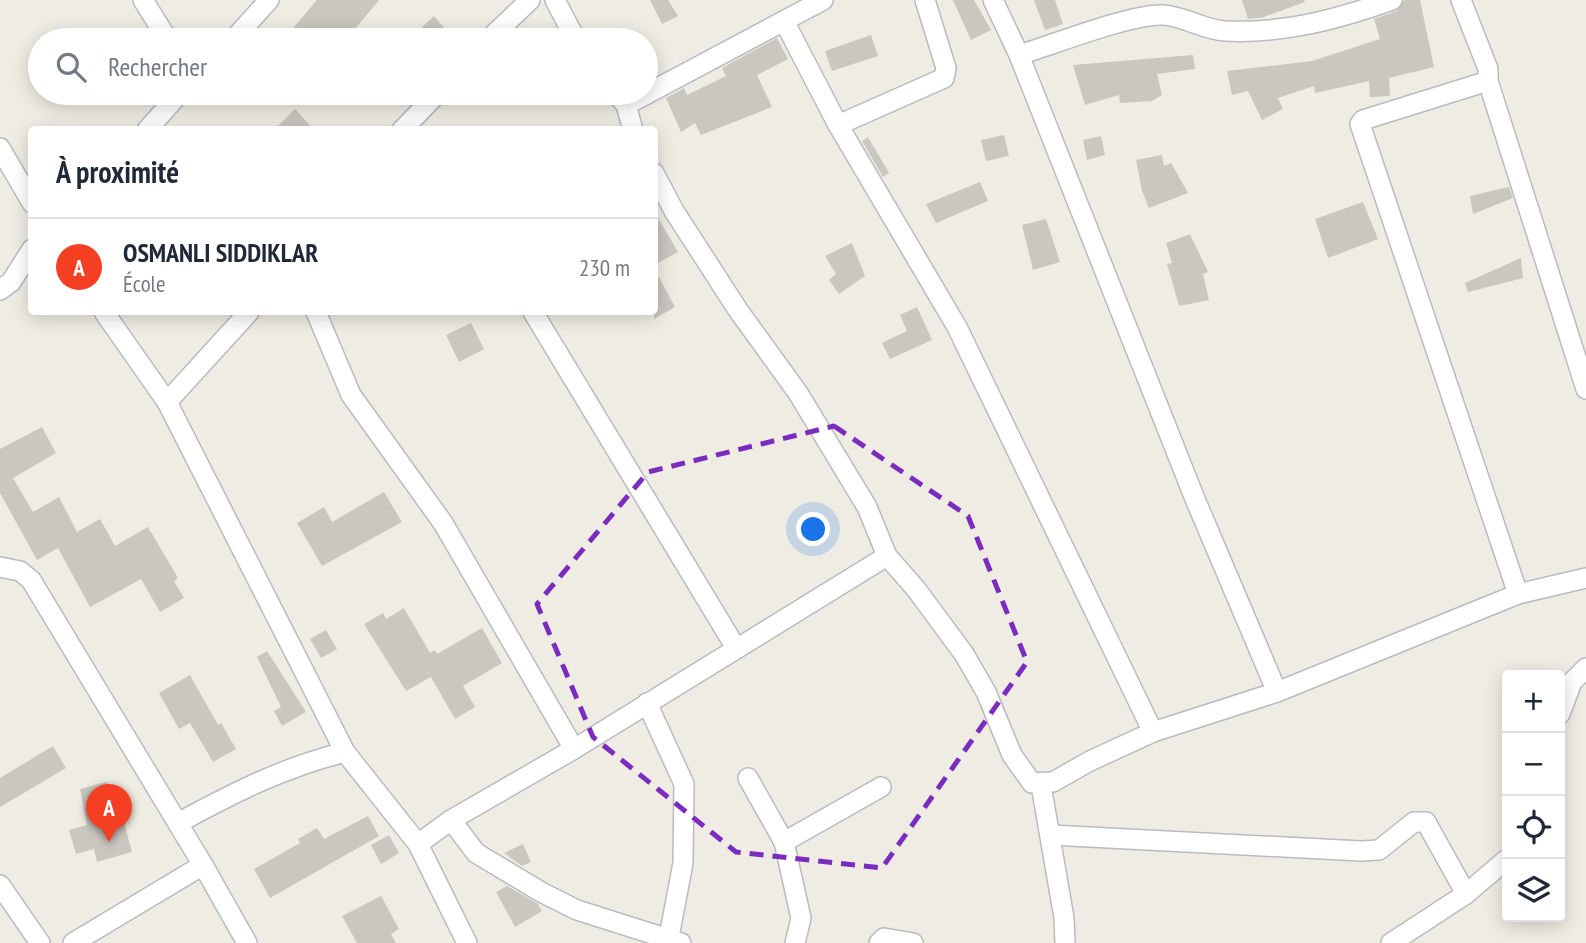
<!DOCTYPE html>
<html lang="fr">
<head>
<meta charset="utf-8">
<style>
  :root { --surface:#fff; --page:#f2f2f3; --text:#1f2937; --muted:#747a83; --line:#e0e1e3; --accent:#f53f22 }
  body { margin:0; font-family:"PT Sans Narrow",sans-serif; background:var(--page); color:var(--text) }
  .controls { position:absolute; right:21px; bottom:21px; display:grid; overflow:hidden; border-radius:7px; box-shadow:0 4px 18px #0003 }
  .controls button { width:63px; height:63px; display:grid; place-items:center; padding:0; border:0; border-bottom:2px solid var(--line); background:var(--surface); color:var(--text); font:35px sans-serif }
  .you { position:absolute; left:814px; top:530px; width:24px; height:24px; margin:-18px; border:5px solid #fff; border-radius:50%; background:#1a73e8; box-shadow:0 0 0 10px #1a73e833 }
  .badge { display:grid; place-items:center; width:46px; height:46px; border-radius:50%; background:var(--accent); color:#fff; font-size:23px; font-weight:700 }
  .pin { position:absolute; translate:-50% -58px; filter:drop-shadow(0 2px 4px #0008) }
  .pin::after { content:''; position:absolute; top:37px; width:24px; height:21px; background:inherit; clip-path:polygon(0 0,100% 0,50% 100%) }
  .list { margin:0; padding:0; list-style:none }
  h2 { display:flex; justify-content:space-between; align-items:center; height:91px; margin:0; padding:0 28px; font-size:30px }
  h2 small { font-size:23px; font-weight:400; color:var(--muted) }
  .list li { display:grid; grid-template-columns:46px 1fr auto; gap:21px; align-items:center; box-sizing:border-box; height:98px; padding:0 28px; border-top:2px solid var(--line) }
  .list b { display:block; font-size:26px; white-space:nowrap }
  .list p { margin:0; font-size:23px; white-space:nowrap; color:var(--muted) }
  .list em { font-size:23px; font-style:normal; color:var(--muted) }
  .icon { flex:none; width:38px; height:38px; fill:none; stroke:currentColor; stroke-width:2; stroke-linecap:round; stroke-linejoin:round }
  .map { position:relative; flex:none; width:1586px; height:943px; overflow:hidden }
  .search { position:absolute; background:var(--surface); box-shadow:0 4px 18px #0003; left:28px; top:28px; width:630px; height:77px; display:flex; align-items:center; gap:18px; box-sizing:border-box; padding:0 24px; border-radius:38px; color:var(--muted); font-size:26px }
  .panel { position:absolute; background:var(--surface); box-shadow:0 4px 18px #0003; left:28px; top:126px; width:630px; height:189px; border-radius:7px }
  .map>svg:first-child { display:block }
</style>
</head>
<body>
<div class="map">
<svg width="1586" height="943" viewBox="0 0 1586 943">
  <rect width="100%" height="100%" fill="#efede3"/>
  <g fill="#cac7c0">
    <path d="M 317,0 L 379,0 L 346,40 L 283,40 Z"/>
    <path d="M 650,0 L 668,0 L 678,16 L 662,24 Z"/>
    <path d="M 953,0 L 974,0 L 991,30 L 971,40 Z"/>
    <path d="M 1034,0 L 1055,0 L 1063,24 L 1045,30 Z"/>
    <path d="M 1242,0 L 1304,0 L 1305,2 L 1261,18 L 1248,19 Z"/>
    <path d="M 1404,0 L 1420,0 L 1434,67 L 1389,78 L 1390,96 L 1370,97 L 1369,81 L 1315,93 L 1314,86 L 1278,98 L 1283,109 L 1262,120 L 1248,91 L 1232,95 L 1227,71 L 1312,61 L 1380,39 L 1374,19 L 1397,11 Z"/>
    <path d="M 434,16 L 455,40 L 428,40 L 419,30 Z"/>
    <path d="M 871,35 L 878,56 L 832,71 L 825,51 Z"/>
    <path d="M 777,38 L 788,59 L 757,75 L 772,107 L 701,135 L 695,123 L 681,132 L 666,98 L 684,88 L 687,95 L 726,76 L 722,68 Z"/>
    <path d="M 1193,55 L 1195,69 L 1157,74 L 1162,95 L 1152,101 L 1120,103 L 1119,95 L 1085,105 L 1073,65 Z"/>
    <path d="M 295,109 L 314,130 L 274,130 Z"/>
    <path d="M 1004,135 L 1009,156 L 986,161 L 981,140 Z"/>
    <path d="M 1101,136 L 1105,155 L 1087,160 L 1083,140 Z"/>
    <path d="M 868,137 L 889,173 L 883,177 L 862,141 Z"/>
    <path d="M 1162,155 L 1164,166 L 1171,163 L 1188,193 L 1149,208 L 1142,191 L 1136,160 Z"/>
    <path d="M 980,182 L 988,201 L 936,223 L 926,204 Z"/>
    <path d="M 1509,187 L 1513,198 L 1473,214 L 1470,196 Z"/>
    <path d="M 1363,202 L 1378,239 L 1328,258 L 1315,219 Z"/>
    <path d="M 654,211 L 678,252 L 654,265 Z"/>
    <path d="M 1046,219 L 1060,262 L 1033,270 L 1022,225 Z"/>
    <path d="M 1190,234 L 1208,272 L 1203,274 L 1209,300 L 1179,306 L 1167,264 L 1172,263 L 1166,243 Z"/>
    <path d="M 852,243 L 865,276 L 839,294 L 829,280 L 836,274 L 825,256 Z"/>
    <path d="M 1521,258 L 1523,278 L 1468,292 L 1465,283 Z"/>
    <path d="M 654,268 L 675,307 L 654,319 Z"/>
    <path d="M 917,307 L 932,340 L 890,359 L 882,343 L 907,331 L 900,315 Z"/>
    <path d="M 471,323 L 484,349 L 459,362 L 446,335 Z"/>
    <path d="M 42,427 L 56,453 L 13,478 L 33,512 L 59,497 L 77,532 L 100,519 L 115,546 L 148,527 L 178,578 L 174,581 L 184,598 L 160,612 L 141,579 L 90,607 L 58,548 L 37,560 L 0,493 L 0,449 Z"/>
    <path d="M 384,492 L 402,522 L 322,566 L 297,523 L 324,507 L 332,522 Z"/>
    <path d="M 404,608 L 430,653 L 435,650 L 437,654 L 482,628 L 502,663 L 463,686 L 475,707 L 455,719 L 431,677 L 406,691 L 364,624 L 383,613 L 386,619 Z"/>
    <path d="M 326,630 L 337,649 L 321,658 L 310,639 Z"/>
    <path d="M 267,651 L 306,712 L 282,726 L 274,711 L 281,707 L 257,657 Z"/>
    <path d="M 190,675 L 218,725 L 221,723 L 236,749 L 213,762 L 190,723 L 179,729 L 159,693 Z"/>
    <path d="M 53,746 L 66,768 L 0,807 L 0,778 Z"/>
    <path d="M 107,782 L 113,803 L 118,801 L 132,852 L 97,862 L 94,849 L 76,854 L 69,830 L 87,825 L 80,789 Z"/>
    <path d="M 368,816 L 379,836 L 270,898 L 254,869 L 300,843 L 298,839 L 317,828 L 324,839 Z"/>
    <path d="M 389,835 L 399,853 L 381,864 L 371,845 Z"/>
    <path d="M 523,844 L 531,862 L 522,866 L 504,853 Z"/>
    <path d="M 507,886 L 538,904 L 542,911 L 515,927 L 496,892 Z"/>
    <path d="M 381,896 L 399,929 L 391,934 L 396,943 L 357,943 L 342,916 Z"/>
  </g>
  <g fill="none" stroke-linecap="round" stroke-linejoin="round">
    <g stroke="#b8bbc0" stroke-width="22">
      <g id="minor">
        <path d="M 143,0 L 168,40"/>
        <path d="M 555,0 L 576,40"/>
        <path d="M 993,0 L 1019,55 L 1195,499 L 1277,692"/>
        <path d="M 1461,0 L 1488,69 L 1488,81 L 1363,120 L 1360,124 L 1518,594"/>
        <path d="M 784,21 L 838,125 L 957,327 L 1153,732"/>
        <path d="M 233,40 L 269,0"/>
        <path d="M 488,40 L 530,0"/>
        <path d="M 1019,55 C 1055,44 1130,14 1163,15 C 1184,16 1204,30 1225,31 C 1284,34 1338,19 1392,0"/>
        <path d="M 1488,81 L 1586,389"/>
        <path d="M 616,93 L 626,105 L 633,130"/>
        <path d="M 626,105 L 823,0"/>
        <path d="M 838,125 L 944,78 L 946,68 L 925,0"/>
        <path d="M 147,130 L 180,93"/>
        <path d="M 402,130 L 438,93"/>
        <path d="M 0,148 L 32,203"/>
        <path d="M 654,173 L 674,211 L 738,310 L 798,393 L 867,507 L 887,556 L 916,589 L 964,654 L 986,692 L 1012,755 L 1032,783 L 1053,782 L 1090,761 L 1153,732 L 1277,692 L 1518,594 L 1586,578"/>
        <path d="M 0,290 L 11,282 L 32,249"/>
        <path d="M 104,312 L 167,402 L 345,752"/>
        <path d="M 316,312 L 351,395 L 443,523 L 574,749"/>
        <path d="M 533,312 L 736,648"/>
        <path d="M 167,402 L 249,312"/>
        <path d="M 0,567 L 20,571 L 31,580 L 203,865"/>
        <path d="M 647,703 L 684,784 L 683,863 L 669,937"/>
        <path d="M 1560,714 L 1572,682 L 1586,668"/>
        <path d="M 748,778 L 784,842"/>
        <path d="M 1041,785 L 1064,918 L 1065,943"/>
        <path d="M 451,820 L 476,853 L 541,892 L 577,910 L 681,943"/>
        <path d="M 178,823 C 235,792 282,768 345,752 L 418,844 L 467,943"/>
        <path d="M 1051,835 L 1361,851 L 1379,850 L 1414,822 L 1426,822 L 1466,894"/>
        <path d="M 418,844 L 451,820 L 574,749 L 887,556"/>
        <path d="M 0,885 L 40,943"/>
        <path d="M 73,943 L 203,865 L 247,943"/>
        <path d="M 795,943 L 801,918 L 784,842 L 881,787"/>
        <path d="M 879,943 L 884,938 L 913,943"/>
        <path d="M 1391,943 L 1466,894 L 1507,859"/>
      </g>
    </g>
    <use href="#minor" stroke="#fff" stroke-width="19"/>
  </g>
  <path fill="none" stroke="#7b2cbf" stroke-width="5" stroke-dasharray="14 9" stroke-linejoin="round" d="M 834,426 L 968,516 L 1027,662 L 882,868 L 736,852 L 593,737 L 537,604 L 648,472 Z"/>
</svg>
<div class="controls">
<button>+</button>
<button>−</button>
<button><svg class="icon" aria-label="locate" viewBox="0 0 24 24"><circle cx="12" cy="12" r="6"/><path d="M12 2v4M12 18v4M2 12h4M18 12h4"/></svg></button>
<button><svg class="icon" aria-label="layers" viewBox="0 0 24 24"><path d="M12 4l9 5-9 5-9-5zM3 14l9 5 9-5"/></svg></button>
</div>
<div class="you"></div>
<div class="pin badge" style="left:109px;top:842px">A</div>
<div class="search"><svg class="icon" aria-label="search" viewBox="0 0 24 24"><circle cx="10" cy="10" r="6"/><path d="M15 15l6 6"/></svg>Rechercher</div>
<section class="panel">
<h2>À proximité<small></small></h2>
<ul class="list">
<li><span class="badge">A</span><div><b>OSMANLI SIDDIKLAR</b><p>École</p></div><em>230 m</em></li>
</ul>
</section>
</div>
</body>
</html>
